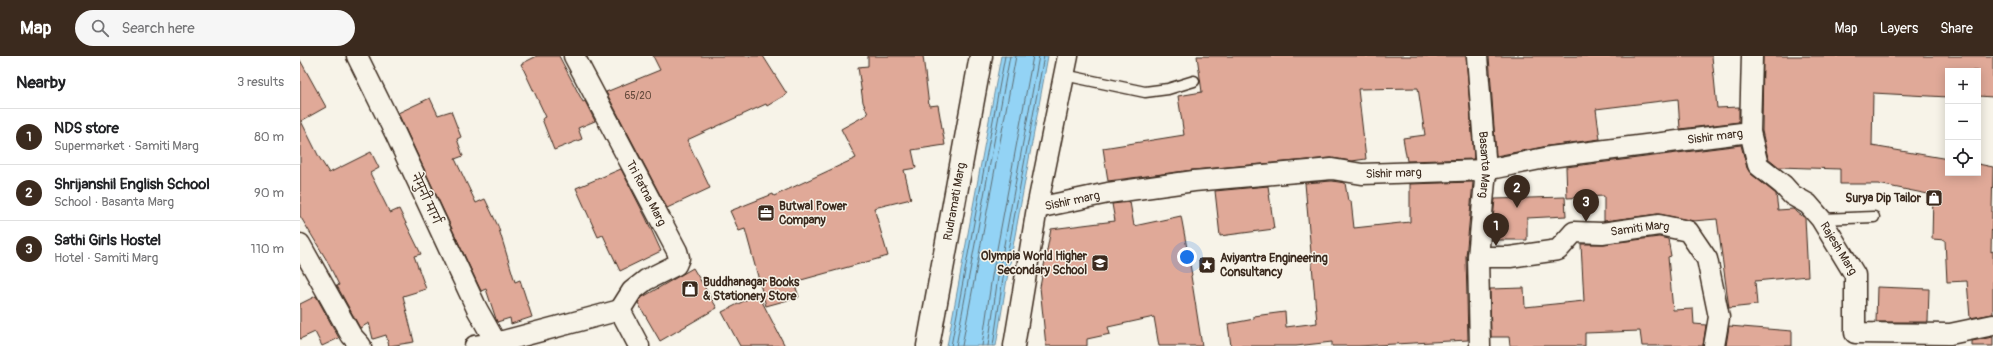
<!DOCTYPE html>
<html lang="en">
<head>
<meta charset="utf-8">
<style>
  :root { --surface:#fff; --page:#f6f6f6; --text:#202124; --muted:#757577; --line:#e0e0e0; --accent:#3b2a1e }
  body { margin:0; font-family:Pangolin,"Playpen Sans Deva",sans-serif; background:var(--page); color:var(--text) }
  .controls { position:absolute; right:12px; top:12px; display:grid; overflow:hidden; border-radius:0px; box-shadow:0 2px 10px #0003 }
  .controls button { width:36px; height:36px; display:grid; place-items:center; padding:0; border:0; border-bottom:1px solid var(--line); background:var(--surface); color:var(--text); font:20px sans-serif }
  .you { position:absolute; left:887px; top:201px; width:14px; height:14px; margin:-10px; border:3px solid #fff; border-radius:50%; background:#1a73e8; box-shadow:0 0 0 6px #1a73e833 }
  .badge { display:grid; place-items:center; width:26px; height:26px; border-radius:50%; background:var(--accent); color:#fff; font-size:13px; font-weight:700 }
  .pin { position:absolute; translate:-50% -33px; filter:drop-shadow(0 1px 2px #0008) }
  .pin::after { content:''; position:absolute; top:21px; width:14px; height:12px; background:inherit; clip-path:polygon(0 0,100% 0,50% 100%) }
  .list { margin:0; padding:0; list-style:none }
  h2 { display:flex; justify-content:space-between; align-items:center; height:52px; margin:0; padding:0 16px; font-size:17px }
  h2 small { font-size:13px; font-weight:400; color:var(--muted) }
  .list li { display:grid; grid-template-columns:26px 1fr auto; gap:12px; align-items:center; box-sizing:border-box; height:56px; padding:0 16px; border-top:1px solid var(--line) }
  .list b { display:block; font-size:15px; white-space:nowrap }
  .list p { margin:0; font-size:13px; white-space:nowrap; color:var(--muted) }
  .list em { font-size:13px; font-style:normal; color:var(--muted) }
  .icon { flex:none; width:22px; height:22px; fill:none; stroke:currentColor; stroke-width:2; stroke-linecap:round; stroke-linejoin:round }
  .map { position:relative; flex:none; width:1693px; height:290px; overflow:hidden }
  header { display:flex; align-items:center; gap:24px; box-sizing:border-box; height:56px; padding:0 20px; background:var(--accent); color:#fff }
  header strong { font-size:19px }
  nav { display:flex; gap:22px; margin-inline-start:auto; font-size:14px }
  .search { width:280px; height:36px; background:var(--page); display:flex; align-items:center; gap:10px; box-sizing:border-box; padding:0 14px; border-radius:22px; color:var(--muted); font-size:15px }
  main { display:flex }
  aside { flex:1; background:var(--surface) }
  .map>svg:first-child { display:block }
</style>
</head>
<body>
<header>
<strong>Map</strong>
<div class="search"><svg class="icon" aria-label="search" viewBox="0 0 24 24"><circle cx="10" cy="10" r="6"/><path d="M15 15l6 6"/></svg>Search here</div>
<nav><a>Map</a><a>Layers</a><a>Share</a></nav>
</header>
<main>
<aside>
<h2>Nearby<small>3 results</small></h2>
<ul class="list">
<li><span class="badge">1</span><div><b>NDS store</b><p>Supermarket · Samiti Marg</p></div><em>80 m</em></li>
<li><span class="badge">2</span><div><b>Shrijanshil English School</b><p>School · Basanta Marg</p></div><em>90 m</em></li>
<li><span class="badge">3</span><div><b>Sathi Girls Hostel</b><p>Hotel · Samiti Marg</p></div><em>110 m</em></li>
</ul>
</aside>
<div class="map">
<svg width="1693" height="290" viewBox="0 0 1693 290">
  <rect width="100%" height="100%" fill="#f7f3e8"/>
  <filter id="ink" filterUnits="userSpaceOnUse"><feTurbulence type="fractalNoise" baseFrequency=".025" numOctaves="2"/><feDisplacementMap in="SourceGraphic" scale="8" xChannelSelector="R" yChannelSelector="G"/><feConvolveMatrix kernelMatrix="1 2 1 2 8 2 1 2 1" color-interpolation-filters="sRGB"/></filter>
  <g filter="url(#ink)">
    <path fill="#93d3f5" stroke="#708f9f" d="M 701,0 L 748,0 L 707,223 L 696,290 L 647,290 Z"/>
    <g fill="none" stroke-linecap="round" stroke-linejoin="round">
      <g stroke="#5e6e74" stroke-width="1">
        <path d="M 651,290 L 705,0"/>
        <path d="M 656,290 L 710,0"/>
        <path d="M 662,290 L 716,0"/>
        <path d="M 682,290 L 692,220 L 733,0"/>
        <path d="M 688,290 L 698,221 L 739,0"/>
        <path d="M 693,290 L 703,222 L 744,0"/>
      </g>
    </g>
    <g fill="#e0a998" stroke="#3b2a1e">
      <path d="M 237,0 L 259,0 L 283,46 L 285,45 L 295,65 L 278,72 L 282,83 L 254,94 L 242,63 L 246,61 L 221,8 Z"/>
      <path d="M 353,0 L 463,0 L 487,38 L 467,50 L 466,48 L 387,84 L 410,132 L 367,152 L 306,36 L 360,14 Z"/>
      <path d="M 568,0 L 623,0 L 629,50 L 638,49 L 645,89 L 612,94 L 616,112 L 604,114 L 611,143 L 574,152 L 588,200 L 494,226 L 499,241 L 466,250 L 445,173 L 439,175 L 430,155 L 473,138 L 474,140 L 556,102 L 541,73 L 568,58 L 563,46 L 558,11 L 568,10 Z"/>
      <path d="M 897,0 L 1166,0 L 1174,103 L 1107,105 L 1103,82 L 1125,79 L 1118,32 L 1058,33 L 1066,103 L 1052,105 L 1031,102 L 893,114 L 808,125 L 803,92 L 884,79 L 878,40 L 902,36 Z"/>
      <path d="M 1189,0 L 1412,0 L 1417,52 L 1439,51 L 1439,66 L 1380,73 L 1378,43 L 1296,53 L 1300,83 L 1248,90 L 1196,100 Z"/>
      <path d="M 1463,0 L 1693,0 L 1693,41 L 1678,40 L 1678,15 L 1648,15 L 1648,41 L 1573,37 L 1572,90 L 1648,103 L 1648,117 L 1678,117 L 1678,108 L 1693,111 L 1691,196 L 1693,195 L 1693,258 L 1670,262 L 1667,225 L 1647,226 L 1645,184 L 1632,183 L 1633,139 L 1578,128 L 1540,128 L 1540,113 L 1479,111 L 1468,102 L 1462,75 Z"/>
      <path d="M 0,4 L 26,51 L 1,65 L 19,101 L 29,117 L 71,96 L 79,112 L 70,117 L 90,157 L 99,153 L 121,198 L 114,200 L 126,233 L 103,240 L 114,286 L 89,290 L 86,279 L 73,283 L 69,267 L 60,272 L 37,230 L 39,229 L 26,203 L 0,160 Z"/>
      <path d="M 130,42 L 138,59 L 151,55 L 161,81 L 157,83 L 163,100 L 155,103 L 176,147 L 185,143 L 198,170 L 215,226 L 220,224 L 232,261 L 211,268 L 210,262 L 197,266 L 186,233 L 181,235 L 98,57 Z"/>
      <path d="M 1441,89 L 1447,112 L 1451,118 L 1476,138 L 1478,154 L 1493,153 L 1505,162 L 1508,220 L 1455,225 L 1457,249 L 1429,252 L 1417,163 L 1393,165 L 1358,158 L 1304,165 L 1304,140 L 1267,142 L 1266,111 Z"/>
      <path d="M 321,113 L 346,162 L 361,195 L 320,215 L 303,179 L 298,181 L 276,132 Z"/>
      <path d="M 1032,125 L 1045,127 L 1048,145 L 1051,145 L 1054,172 L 1110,166 L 1110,128 L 1173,126 L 1166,201 L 1168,284 L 1058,290 L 1032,290 L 1032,286 L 996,290 L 931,290 L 928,268 L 954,263 L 954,260 L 985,256 L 986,271 L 1017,267 L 1005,127 Z"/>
      <path d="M 968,130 L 974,173 L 920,180 L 915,135 Z"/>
      <path d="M 1265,141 L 1266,160 L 1227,162 L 1227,184 L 1191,184 L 1195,143 Z"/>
      <path d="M 830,146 L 834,170 L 881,160 L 892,219 L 891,220 L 902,290 L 859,290 L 854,261 L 808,271 L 810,278 L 787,283 L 787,290 L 746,290 L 740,231 L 751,173 L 815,165 L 812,148 Z"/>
      <path d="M 1359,181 L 1368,183 L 1371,200 L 1368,201 L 1373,254 L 1393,253 L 1394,268 L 1406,269 L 1403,290 L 1342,290 L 1340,275 L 1285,277 L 1285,290 L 1210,290 L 1209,281 L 1191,281 L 1190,233 L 1224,232 L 1225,251 L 1284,245 L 1281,188 L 1304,188 Z"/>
      <path d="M 393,212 L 417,252 L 360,285 L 338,247 L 341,242 Z"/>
      <path d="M 1577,231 L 1629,233 L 1628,266 L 1576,266 Z"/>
      <path d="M 458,238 L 485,290 L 440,290 L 422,256 Z"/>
      <path d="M 16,240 L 39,282 L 22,290 L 15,276 L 0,283 L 0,248 Z"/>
      <path d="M 1429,270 L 1492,275 L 1492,290 L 1426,290 Z"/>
      <path d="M 1693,281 L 1693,290 L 1672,290 L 1672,285 Z"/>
    </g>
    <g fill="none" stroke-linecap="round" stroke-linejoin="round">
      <g stroke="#3b2a1e" stroke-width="13">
        <g id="service">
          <path d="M 764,19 L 845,36 L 868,33 L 894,25"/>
          <path d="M 1521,163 L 1574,161"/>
        </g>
      </g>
      <g stroke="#3b2a1e" stroke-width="23">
        <g id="minor">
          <path d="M 57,0 L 96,79 L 177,253 L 196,287"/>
          <path id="s1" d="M 274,0 L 377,195 L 379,202 L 376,209 L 346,224 L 332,235 L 320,254"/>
          <path id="s2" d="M 1177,0 L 1186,114 L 1178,201 L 1180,290"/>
          <path id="s3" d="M 1452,0 L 1450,76 L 1458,109 L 1483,129 L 1492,139 L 1508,148 L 1521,163 L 1555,219 L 1555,277 L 1650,278 L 1693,269"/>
          <path id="s4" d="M 737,152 L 808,137 L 894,125 L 1032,113 L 1062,118 L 1186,114 L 1250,101 L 1450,76"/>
          <path d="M 0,188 L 51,279 L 61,290"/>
          <path id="s5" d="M 1178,201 L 1210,201 L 1258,194 L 1274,176 L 1302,177 L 1359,169 L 1388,175 L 1407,203 L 1419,261 L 1414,290"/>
          <path d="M 175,290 L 196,287 L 320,254 L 339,290"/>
          <path d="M 714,290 L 737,152 L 768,0"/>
        </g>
      </g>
      <g stroke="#3b2a1e" stroke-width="25">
        <g id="tertiary">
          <path id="s6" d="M 628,290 L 681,0"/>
        </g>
      </g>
      <use href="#service" stroke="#f7f3e8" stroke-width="10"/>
      <use href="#minor" stroke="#f7f3e8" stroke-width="20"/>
      <use href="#tertiary" stroke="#f7f3e8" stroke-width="22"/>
    </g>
  </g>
  <defs>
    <g id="shop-square" transform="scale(0.9)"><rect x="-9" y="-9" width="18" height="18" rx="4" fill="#3b2a1e" stroke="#f7f3e8"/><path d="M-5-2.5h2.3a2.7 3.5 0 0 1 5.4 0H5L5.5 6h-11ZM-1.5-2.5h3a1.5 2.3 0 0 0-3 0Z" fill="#fff"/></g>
    <g id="office-square" transform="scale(0.9)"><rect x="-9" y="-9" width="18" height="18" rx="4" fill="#3b2a1e" stroke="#f7f3e8"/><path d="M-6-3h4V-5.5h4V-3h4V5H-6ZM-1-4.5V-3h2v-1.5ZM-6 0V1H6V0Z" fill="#fff"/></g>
    <g id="school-square" transform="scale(0.9)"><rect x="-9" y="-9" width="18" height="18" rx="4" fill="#3b2a1e" stroke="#f7f3e8"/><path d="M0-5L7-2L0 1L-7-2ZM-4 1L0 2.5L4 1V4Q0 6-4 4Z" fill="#fff"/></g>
    <g id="sight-square" transform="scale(0.9)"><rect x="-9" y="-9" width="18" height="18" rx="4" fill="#3b2a1e" stroke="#f7f3e8"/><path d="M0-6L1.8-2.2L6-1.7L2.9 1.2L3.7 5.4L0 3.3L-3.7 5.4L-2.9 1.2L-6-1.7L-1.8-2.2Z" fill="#fff"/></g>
  </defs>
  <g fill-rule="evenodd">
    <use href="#shop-square" x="1634" y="142"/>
    <use href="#office-square" x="466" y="157"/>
    <use href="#school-square" x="800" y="207"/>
    <use href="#sight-square" x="907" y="209"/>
    <use href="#shop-square" x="390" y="233"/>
  </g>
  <g text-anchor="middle" stroke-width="3" stroke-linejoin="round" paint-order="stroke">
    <g font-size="10" fill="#644a3c">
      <text x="338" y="43">65/20</text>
    </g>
    <g font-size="12" fill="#3b2a1e" stroke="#f7f3e8">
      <text dy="4" stroke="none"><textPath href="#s4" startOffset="684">Sishir marg</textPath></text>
      <text dy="4" stroke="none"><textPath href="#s2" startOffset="109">Basanta Marg</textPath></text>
      <text dy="4" stroke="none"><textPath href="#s4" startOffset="360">Sishir marg</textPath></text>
      <text dy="4" stroke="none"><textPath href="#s1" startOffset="155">Tri Ratna Marg</textPath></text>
      <text transform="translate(126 143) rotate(65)" y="4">नेमुनी मार्ग</text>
      <text dy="4" stroke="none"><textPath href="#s6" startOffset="147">Rudramati Marg</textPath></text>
      <text dy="4" stroke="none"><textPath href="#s4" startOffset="36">Sishir marg</textPath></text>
      <text dy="4" stroke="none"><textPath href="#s5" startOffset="171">Samiti Marg</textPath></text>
      <text dy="4" stroke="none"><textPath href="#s3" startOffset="228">Rajesh Marg</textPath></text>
    </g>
    <g font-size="12" font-weight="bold" fill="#3b2a1e" stroke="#f7f3e8" text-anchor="start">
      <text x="1621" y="146" text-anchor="end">Surya Dip Tailor</text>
      <text x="479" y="154">Butwal Power<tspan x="479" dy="14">Company</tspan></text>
      <text x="787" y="204" text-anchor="end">Olympia World Higher<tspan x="787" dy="14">Secondary School</tspan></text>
      <text x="920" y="206">Aviyantra Engineering<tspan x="920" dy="14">Consultancy</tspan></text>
      <text x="403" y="230">Buddhanagar Books<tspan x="403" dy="14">&amp; Stationery Store</tspan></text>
    </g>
  </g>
</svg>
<div class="controls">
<button>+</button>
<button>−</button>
<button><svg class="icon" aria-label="locate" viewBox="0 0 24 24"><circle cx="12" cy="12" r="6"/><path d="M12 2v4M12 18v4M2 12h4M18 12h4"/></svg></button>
</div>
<div class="you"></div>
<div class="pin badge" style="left:1196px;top:190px">1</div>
<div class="pin badge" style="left:1217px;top:152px">2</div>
<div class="pin badge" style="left:1286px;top:166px">3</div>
</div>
</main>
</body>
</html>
